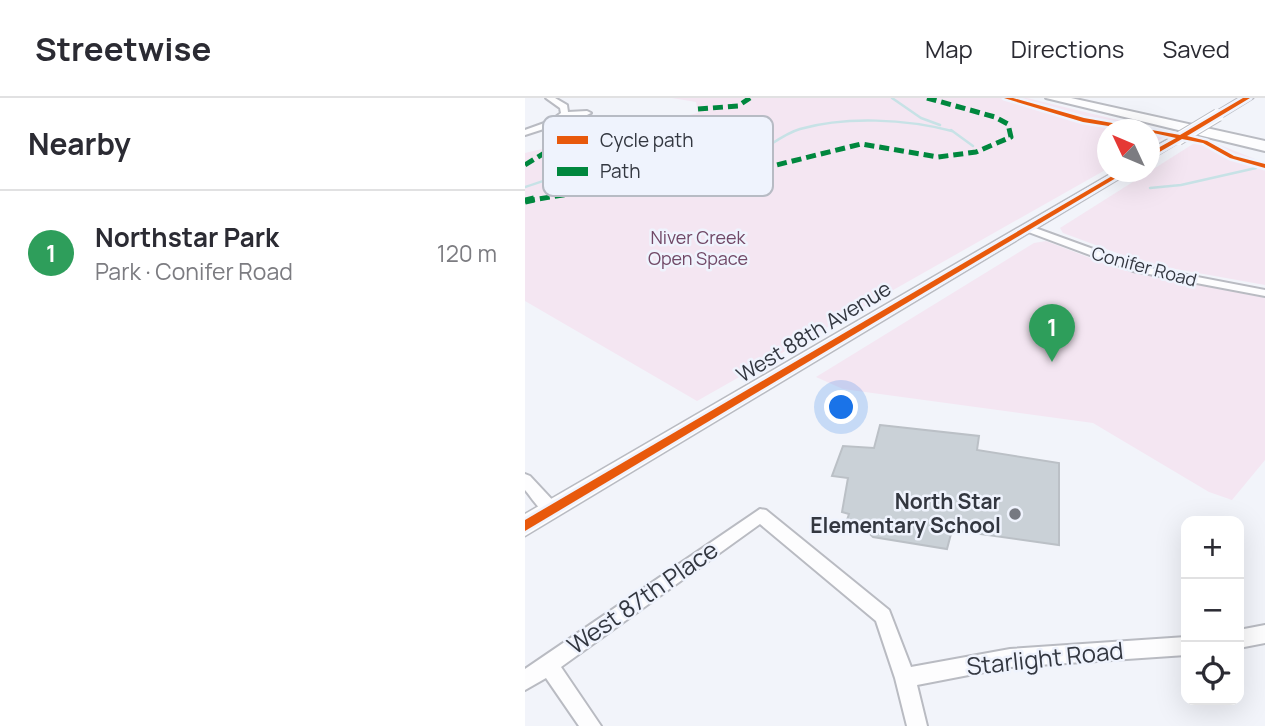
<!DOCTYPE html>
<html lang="en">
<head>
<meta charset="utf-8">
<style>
  :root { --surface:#fff; --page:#f7f7f7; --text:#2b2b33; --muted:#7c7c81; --line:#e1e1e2; --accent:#db2777 }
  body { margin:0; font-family:Manrope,sans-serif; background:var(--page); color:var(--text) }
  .controls { position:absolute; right:21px; bottom:21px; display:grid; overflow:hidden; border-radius:14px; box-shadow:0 7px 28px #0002 }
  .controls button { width:63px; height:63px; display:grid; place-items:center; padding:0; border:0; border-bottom:2px solid var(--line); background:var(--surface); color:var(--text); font:35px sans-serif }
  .compass { position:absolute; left:572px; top:21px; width:63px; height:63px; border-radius:50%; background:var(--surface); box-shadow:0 7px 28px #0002; rotate:314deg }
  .you { position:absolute; left:317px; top:310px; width:24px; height:24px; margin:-18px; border:5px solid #fff; border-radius:50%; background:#1a73e8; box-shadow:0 0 0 10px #1a73e833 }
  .badge { display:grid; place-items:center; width:46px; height:46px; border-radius:50%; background:var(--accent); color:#fff; font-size:23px; font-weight:700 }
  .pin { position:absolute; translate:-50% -58px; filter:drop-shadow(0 2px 4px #0008) }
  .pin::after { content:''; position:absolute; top:37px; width:24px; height:21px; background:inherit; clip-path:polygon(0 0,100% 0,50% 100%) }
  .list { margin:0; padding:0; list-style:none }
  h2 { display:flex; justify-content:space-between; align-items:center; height:91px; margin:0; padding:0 28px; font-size:30px }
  h2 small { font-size:23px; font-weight:400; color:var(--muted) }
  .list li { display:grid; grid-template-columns:46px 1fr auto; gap:21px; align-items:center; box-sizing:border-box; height:126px; padding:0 28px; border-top:2px solid var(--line) }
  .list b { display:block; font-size:26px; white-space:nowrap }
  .list p { margin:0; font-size:23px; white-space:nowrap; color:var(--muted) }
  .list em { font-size:23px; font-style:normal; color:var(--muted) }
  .icon { flex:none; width:38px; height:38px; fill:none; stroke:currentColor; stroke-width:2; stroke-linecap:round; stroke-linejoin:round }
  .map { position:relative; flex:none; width:740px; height:628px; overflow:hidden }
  header { display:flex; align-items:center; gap:42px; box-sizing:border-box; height:98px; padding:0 35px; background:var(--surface); border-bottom:2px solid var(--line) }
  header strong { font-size:33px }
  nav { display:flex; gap:38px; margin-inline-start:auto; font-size:24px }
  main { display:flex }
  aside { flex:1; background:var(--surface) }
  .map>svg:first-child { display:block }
</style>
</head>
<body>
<header>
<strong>Streetwise</strong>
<nav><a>Map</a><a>Directions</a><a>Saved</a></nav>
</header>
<main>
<aside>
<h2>Nearby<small></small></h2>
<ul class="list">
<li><span class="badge" style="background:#2e9e5b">1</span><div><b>Northstar Park</b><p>Park · Conifer Road</p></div><em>120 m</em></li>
</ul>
</aside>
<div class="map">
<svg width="740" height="628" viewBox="0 0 740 628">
  <rect width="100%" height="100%" fill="#f2f4fa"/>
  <g fill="#f4e6f2">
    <path d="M 147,0 L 502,0 L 630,31 L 641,38 L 625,47 L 624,32 L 582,32 L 582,71 L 172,303 L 0,203 L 0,55 L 173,15 L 171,4 Z"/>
    <path d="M 690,45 L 740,65 L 740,187 L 645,170 L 603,159 L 538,135 L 535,130 L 668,46 Z"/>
    <path d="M 521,143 L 594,171 L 740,200 L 740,362 L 707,402 L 684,394 L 568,325 L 318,291 L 291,279 L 509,145 Z"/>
  </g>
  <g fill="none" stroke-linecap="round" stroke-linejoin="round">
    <g stroke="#c7e2e6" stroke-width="2.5">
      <path d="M 367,0 L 396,20 L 415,27"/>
      <path d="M 426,32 L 448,48"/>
      <path d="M 0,89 C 62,69 133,40 199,49 L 192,56 C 225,74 244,40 275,31 C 321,18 381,21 427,33"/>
      <path d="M 625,90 L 656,87 L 731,70"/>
    </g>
  </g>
  <path fill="#cad1d7" stroke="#bbc0c6" stroke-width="2" d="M 355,327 L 454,338 L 452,352 L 534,365 L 534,447 L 427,432 L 422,451 L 348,439 L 341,432 L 331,430 L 332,424 L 322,422 L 324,416 L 317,414 L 323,380 L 307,378 L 318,348 L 349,350 Z"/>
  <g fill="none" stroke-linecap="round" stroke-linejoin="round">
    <g stroke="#b9bbc2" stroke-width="4">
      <g id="street">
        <path d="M 21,0 L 30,0 L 42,7 L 43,14 L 62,13 L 66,15 L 62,17 L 42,18 L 31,27 L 0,37 L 0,32 L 25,23 L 36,15 L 35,10 Z"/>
        <path d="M 502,127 L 615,168 L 740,192 L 740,198 L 608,173 L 498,132 L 497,130 Z"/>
        <path d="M 0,376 L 5,378 L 33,408 L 35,412 L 33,416 C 18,421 9,402 0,392 Z"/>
        <path d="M 235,411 L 241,412 L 364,512 L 386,569 L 485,551 L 661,539 L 661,557 L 485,569 L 392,587 L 402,628 L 382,628 L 370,580 L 351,523 L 235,426 L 36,569 L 76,628 L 54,628 L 21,580 L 0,592 L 0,571 Z"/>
        <path d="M 740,527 L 740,545 L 714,550 L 714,532 Z"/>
      </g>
    </g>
    <g stroke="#b9bbc2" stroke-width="3">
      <g id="secondary">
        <path d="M 714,0 L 728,0 L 697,19 L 689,19 L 689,15 Z"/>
        <path d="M 649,38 L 659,41 L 624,62 L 624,52 Z"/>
        <path d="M 589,74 L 605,74 L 0,438 L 0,416 Z"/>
      </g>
    </g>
    <g stroke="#b9bbc2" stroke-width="4">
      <path id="highway" d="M 521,0 L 546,0 L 740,43 L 740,53 Z"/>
    </g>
    <use href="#street" fill="#fdfdfe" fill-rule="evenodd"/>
    <use href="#secondary" fill="#fdfdfe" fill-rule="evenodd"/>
    <use href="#highway" fill="#fdfdfe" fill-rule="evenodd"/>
    <g stroke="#b9bbc2" stroke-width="14" stroke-linecap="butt">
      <path id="secondary-bridge" d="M 653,41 L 693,17"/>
    </g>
    <use href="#secondary-bridge" stroke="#fdfdfe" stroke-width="12"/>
    <g stroke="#00873e" stroke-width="5" stroke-dasharray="10 5" stroke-linecap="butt">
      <path d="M 173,11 L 213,8 L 225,0"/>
      <path d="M 0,67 L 29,49"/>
      <path d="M 0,103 L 77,91 L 207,78 L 336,46 L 413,59 L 451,54 L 486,39 L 483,26 L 470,19 L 402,0"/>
    </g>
    <path stroke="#00873e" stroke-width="7" stroke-dasharray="13 7" stroke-linecap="butt" d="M 0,103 L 9,101"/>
    <g stroke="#eff3fd" stroke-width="5">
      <g id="cycleway">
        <path d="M 479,0 L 488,0 L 559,20 L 655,37 L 718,0 L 725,0 L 662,38 L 682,43 L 709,58 L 740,66 L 740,70 L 705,60 L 678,45 L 657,41 L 624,60 L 624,55 L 651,40 L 624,34 L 624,32 L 609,32 L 558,24 Z"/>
        <path d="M 594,74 L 601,74 L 0,433 L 0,422 Z"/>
      </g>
    </g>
    <use href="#cycleway" fill="#e8590c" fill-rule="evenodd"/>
  </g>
  <circle fill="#767981" stroke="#eff3fd" stroke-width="2.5" cx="490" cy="416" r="7"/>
  <g text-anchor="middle" stroke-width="5" stroke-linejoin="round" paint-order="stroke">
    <g font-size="18" fill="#714866" stroke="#eff3fd">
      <text x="173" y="146">Niver Creek<tspan x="173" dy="21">Open Space</tspan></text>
    </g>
    <g font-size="18" fill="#333740" stroke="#eff3fd">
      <text transform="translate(619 169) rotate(15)" y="6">Conifer Road</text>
    </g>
    <g font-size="21" fill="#333740" stroke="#eff3fd">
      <text transform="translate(289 234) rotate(-31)" y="7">West 88th Avenue</text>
    </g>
    <g font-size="21" font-weight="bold" fill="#333740" stroke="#eff3fd" text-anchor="end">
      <text x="476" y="411">North Star<tspan x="476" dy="24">Elementary School</tspan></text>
    </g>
    <g font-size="24" fill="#333740" stroke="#eff3fd">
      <text transform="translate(118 500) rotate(-35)" y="8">West 87th Place</text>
      <text transform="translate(520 561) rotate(-6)" y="8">Starlight Road</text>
    </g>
  </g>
  <rect x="18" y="18" width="230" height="80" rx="10" fill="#eff3fd" stroke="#b7bbc4" stroke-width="2"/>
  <rect x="32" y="38" width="31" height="8" fill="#e8590c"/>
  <rect x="32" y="69" width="31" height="9" fill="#00873e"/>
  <g font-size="19" fill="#333740">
    <text x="75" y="49">Cycle path</text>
    <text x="75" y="80">Path</text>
  </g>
</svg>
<div class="controls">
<button>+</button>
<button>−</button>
<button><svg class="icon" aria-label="locate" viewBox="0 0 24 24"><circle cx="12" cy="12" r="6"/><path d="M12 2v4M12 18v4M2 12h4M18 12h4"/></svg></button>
</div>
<svg class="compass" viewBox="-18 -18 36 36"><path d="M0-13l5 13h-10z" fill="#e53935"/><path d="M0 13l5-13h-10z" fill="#7c7c81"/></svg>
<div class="you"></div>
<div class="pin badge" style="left:527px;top:264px;background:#2e9e5b">1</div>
</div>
</main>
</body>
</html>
